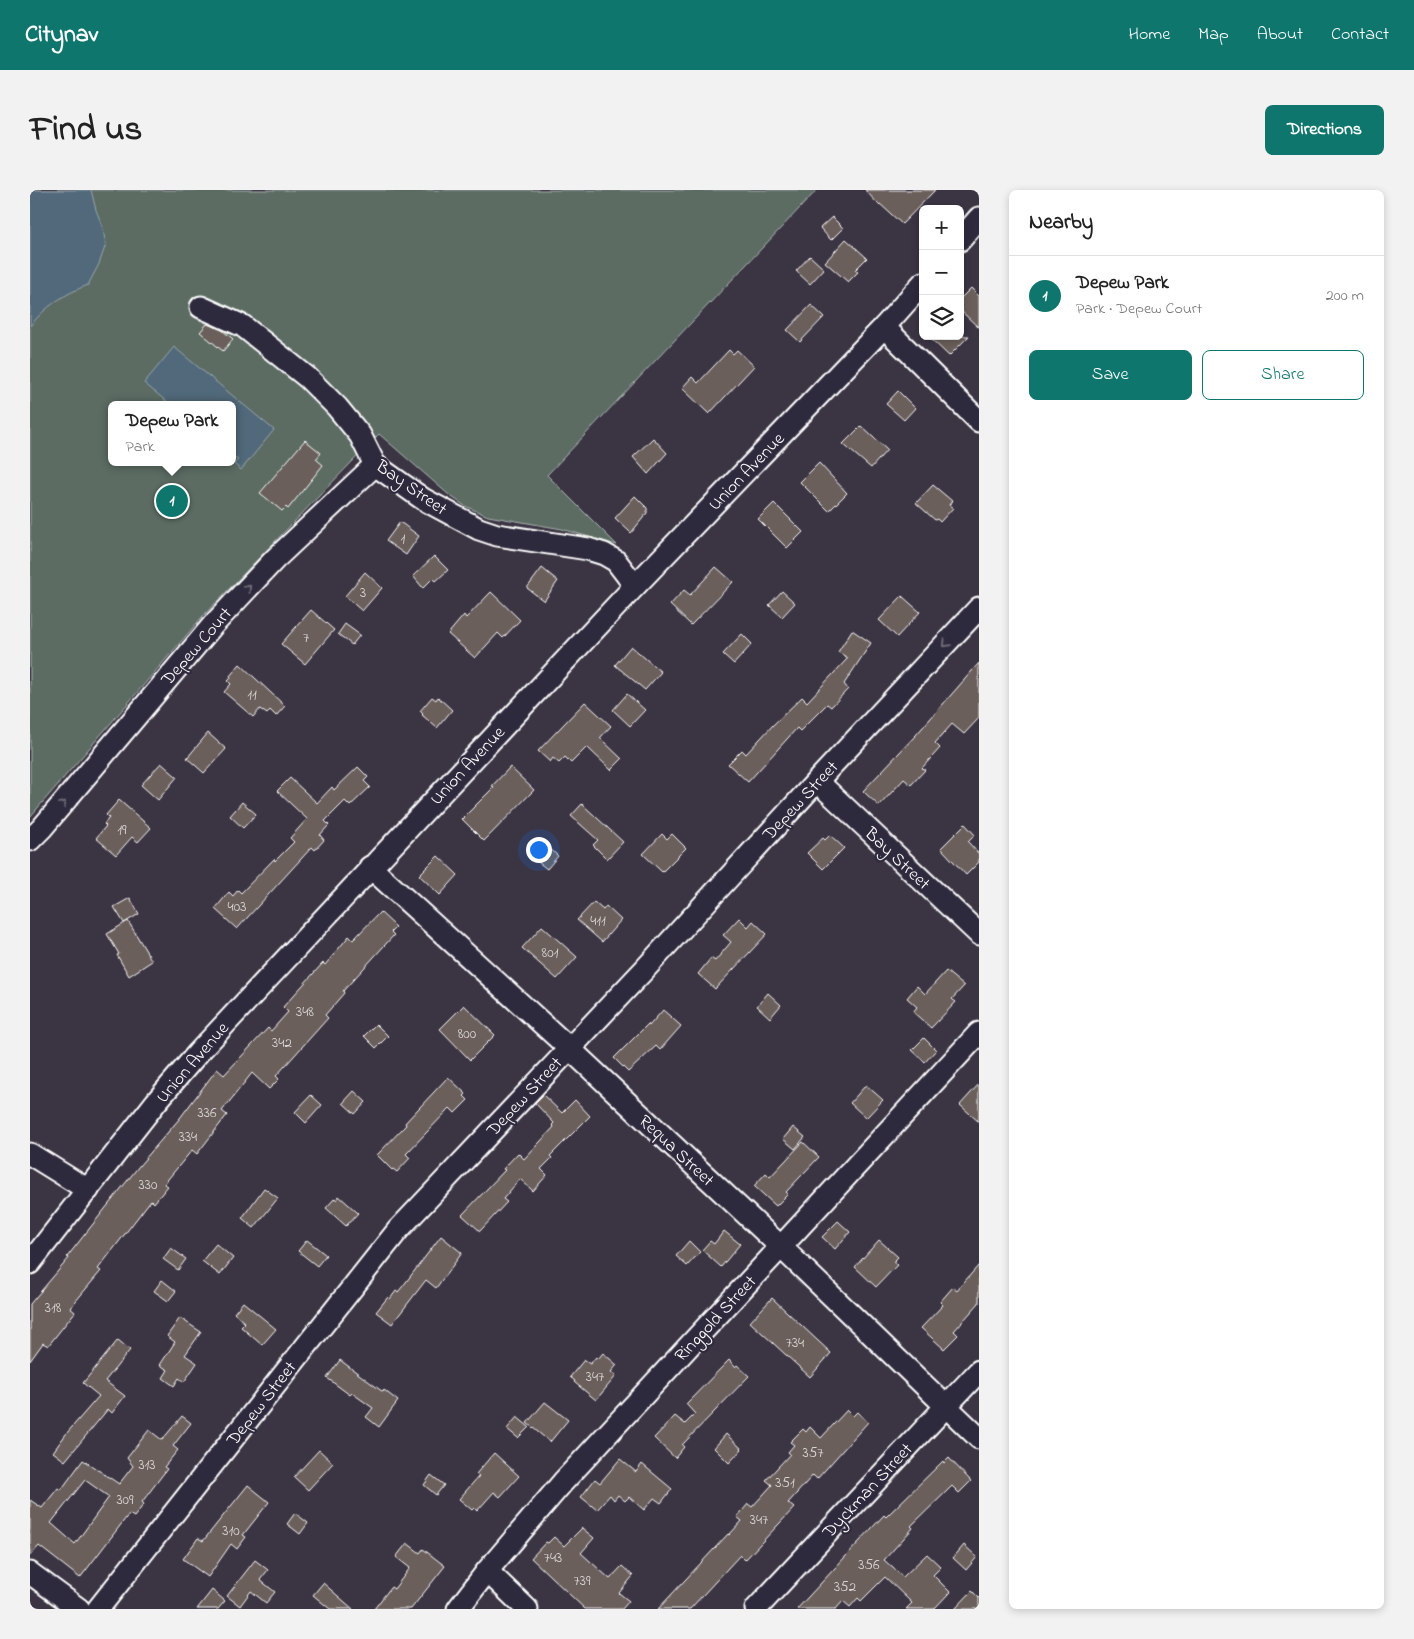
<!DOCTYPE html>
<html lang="en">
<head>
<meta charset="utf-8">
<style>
  :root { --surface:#fff; --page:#f2f2f2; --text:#222; --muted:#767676; --line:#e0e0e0; --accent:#0f766e }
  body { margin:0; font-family:"Indie Flower",sans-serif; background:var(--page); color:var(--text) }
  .controls { position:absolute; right:15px; top:15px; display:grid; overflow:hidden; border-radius:8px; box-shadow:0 2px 8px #0003 }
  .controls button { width:45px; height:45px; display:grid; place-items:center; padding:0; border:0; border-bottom:1px solid var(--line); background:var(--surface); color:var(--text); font:25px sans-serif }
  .you { position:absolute; left:508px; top:659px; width:18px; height:18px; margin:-12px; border:4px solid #fff; border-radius:50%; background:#1a73e8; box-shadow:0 0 0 8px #1a73e833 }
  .badge { display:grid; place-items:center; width:32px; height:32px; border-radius:50%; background:var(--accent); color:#fff; font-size:16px; font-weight:700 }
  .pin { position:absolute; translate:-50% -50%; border:2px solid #fff; box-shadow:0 1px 5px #0006 }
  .popup { position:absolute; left:78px; top:211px; width:128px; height:65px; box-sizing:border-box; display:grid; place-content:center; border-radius:8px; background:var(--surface); filter:drop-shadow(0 1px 4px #0005); font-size:16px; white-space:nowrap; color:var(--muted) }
  .popup b { font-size:19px; color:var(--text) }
  .popup::after { content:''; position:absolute; left:50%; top:100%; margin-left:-10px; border:10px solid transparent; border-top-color:var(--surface) }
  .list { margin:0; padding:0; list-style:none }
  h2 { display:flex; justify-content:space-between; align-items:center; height:65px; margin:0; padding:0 20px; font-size:21px }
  h2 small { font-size:16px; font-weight:400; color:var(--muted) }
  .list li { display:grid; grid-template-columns:32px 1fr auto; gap:15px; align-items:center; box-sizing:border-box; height:80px; padding:0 20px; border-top:1px solid var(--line) }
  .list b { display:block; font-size:19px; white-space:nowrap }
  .list p { margin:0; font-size:16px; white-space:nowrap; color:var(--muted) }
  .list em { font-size:16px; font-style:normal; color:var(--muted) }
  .actions { display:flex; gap:10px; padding:15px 20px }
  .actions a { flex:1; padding:11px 0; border:1px solid var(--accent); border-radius:8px; text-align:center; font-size:18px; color:var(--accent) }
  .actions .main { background:var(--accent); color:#fff }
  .icon { flex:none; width:28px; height:28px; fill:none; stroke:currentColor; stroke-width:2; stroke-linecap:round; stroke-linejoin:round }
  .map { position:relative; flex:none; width:949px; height:1419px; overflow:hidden; border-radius:8px }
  header { display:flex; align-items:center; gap:30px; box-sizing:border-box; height:70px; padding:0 25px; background:var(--accent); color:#fff }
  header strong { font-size:24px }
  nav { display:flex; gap:28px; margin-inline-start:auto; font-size:18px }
  .intro { display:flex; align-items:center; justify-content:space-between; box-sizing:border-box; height:120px; padding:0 30px }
  h1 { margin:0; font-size:35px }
  .button { padding:12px 22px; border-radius:8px; background:var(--accent); color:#fff; font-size:18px; font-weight:700 }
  main { display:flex; gap:30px; padding:0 30px }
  aside { flex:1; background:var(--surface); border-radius:8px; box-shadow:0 2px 8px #0003 }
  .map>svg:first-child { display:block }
</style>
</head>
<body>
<header>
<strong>Citynav</strong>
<nav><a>Home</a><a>Map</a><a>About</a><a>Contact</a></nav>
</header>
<div class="intro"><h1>Find us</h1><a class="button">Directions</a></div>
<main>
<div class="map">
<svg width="949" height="1419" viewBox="0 0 949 1419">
  <rect width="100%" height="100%" fill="#3b3443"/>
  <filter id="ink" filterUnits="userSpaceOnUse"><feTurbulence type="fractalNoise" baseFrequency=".02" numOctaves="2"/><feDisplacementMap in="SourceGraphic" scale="10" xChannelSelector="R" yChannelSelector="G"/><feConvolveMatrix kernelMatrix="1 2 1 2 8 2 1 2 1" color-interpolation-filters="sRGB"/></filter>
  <g filter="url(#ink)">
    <path fill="#5b6c64" stroke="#adb6b2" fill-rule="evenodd" d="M 0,0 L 787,0 L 517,285 L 587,355 L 532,339 L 458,326 L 435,316 L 419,305 L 349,244 L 173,426 L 0,627 ZM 82,215 L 202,215 L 202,272 L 82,272 Z"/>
    <g fill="#51697a" stroke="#97a5af">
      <path d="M 0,0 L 61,0 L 66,20 L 72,35 L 76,54 L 69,74 L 58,95 C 34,104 16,116 0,136 Z"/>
      <path d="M 144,157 L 244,240 L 211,280 L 204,274 L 208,270 L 202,265 L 202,215 L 141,215 L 114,193 Z"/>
    </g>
    <g fill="#6b5e5a" stroke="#fff" fill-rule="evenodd">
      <path d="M 835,0 L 905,0 L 872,34 L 850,14 L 849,15 Z"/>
      <path d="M 802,27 L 813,38 L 801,50 L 790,38 Z"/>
      <path d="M 816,49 L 837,68 L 825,80 L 828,82 L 818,92 L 795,72 Z"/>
      <path d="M 780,66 L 794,79 L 780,94 L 766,81 Z"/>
      <path d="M 941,98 L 949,106 L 949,138 L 930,120 L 930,109 Z"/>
      <path d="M 781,115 L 794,127 L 770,152 L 757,140 Z"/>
      <path d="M 177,134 L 192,140 L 203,149 L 193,161 L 170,142 Z"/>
      <path d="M 898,146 L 939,146 L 919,166 Z"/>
      <path d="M 699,160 L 703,164 L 707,160 L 724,176 L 679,224 L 652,198 L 662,187 L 668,193 Z"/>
      <path d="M 868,201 L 885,218 L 874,230 L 856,214 Z"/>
      <path d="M 831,236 L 857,260 L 841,278 L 813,254 Z"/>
      <path d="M 623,248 L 637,263 L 618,284 L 603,267 Z"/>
      <path d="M 275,250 L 291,263 L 286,269 L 293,275 L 258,319 L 256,317 L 252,321 L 230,303 Z"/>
      <path d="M 789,273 L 817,303 L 799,321 L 770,292 Z"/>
      <path d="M 903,295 L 922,311 L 919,315 L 923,318 L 910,332 L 907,329 L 905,330 L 886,313 Z"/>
      <path d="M 605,306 L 617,318 L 617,323 L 601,343 L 585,328 Z"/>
      <path d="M 744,313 L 773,342 L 757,358 L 728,329 Z"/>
      <path d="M 370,332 L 389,346 L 376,365 L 356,351 Z"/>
      <path d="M 404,366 L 418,380 L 406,391 L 403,388 L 393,398 L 383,386 Z"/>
      <path d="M 686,377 L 703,392 L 661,435 L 640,415 L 654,400 L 660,405 Z"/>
      <path d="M 512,378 L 528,391 L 514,411 L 497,398 Z"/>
      <path d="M 335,382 L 352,398 L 332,421 L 315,406 Z"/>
      <path d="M 752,401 L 765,413 L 752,427 L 739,415 Z"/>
      <path d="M 461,402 L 490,430 L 473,448 L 468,443 L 445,468 L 418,444 L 434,425 L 436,428 Z"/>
      <path d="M 872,406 L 890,422 L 867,447 L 849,430 Z"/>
      <path d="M 281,420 L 304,440 L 275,474 L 251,454 Z"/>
      <path d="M 315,434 L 330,445 L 322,455 L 308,444 Z"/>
      <path d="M 822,440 L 841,453 L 814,494 L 818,499 L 801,517 L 797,514 L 770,541 L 767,538 L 718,592 L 698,574 L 712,560 L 716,564 L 743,535 L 772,507 L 777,512 L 818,468 L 808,462 Z"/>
      <path d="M 712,444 L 722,454 L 704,474 L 693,464 Z"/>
      <path d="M 601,456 L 631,482 L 615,500 L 585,475 Z"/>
      <path d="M 949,473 L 949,528 L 934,544 L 922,534 L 905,553 L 910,558 L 892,578 L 895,580 L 881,595 L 874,589 L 849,616 L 833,601 L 886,545 Z"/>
      <path d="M 210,474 L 255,516 L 246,526 L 240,520 L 237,524 L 230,519 L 223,527 L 194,502 L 201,494 L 198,491 L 201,488 L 200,486 Z"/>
      <path d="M 597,504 L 615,520 L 600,536 L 583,520 Z"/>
      <path d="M 402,507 L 406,510 L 408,507 L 422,520 L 407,538 L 392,525 L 393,524 L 390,521 Z"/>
      <path d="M 555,512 L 581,536 L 570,548 L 592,569 L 581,580 L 557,557 L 541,573 L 535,567 L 529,573 L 523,568 L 520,572 L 508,561 Z"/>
      <path d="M 178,543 L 196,559 L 174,583 L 157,568 Z"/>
      <path d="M 131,573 L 147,587 L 128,610 L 111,595 Z"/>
      <path d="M 328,577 L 338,587 L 334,591 L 340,597 L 320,616 L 315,611 L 295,631 L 299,635 L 290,645 L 294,650 L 285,660 L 282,657 L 207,739 L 185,719 L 199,702 L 203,706 L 208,700 L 211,703 L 244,669 L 245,671 L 264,652 L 260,648 L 277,629 L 247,601 L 260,588 L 287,613 L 302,597 L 304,600 Z"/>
      <path d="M 480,577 L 504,600 L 454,651 L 432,629 L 464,597 L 462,596 Z"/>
      <path d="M 89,610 L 121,638 L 108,652 L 102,647 L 86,665 L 66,648 L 76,636 L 74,634 L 79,628 L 76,625 Z"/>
      <path d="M 212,612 L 226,624 L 213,638 L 200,626 Z"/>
      <path d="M 552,614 L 593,652 L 577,669 L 563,655 L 568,650 L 541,626 Z"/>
      <path d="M 935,634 L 945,645 L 938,652 L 949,664 L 949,672 L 936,685 L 911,658 Z"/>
      <path d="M 632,644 L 637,649 L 642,644 L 656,658 L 632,682 L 613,664 Z"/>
      <path d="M 800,645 L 814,658 L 793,679 L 777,663 L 793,648 L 795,650 Z"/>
      <path d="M 516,655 L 528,666 L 517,679 L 504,669 Z"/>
      <path d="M 408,666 L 428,685 L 410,705 L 389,685 Z"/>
      <path d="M 100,708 L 109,724 L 94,733 L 84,717 Z"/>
      <path d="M 564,712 L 573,720 L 576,716 L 591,730 L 572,752 L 547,730 Z"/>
      <path d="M 350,722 L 366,737 L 361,742 L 364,745 L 313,801 L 314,803 L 295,825 L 298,828 L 246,886 L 249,889 L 239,899 L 222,883 L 192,921 L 197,925 L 167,964 L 162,960 L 134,994 L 138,996 L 124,1013 L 121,1010 L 68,1079 L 71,1081 L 40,1118 L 45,1122 L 18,1156 L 13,1153 L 0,1171 L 0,1114 L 39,1068 L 37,1067 L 48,1053 L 109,976 L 150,928 L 187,879 L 194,885 L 238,838 L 241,841 L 258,822 L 253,817 L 293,773 L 295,775 L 319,746 L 323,750 Z"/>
      <path d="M 709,728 L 718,737 L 723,731 L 737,744 L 685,799 L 668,784 L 681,768 L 685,771 L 701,752 L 693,745 Z"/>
      <path d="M 98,731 L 122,771 L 99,786 L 87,765 L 89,764 L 77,744 Z"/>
      <path d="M 512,736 L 547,767 L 527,789 L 492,758 Z"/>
      <path d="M 916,781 L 934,796 L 922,809 L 926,812 L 901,838 L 883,822 L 887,817 L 877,808 L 887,796 L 895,804 Z"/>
      <path d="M 738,803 L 751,815 L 740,828 L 727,816 Z"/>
      <path d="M 434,815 L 465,845 L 440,870 L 410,839 Z"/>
      <path d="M 633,820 L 651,836 L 630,860 L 626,856 L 598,882 L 584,868 L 618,834 L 619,836 Z"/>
      <path d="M 346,834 L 358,846 L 346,858 L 334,846 Z"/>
      <path d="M 894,848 L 906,860 L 895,872 L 882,860 Z"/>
      <path d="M 418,887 L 436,904 L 434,906 L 438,910 L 425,923 L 420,918 L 418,920 L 376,964 L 380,968 L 367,982 L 363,979 L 362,980 L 347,965 L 376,935 L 375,933 Z"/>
      <path d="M 949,894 L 949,932 L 930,915 Z"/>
      <path d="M 836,895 L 853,910 L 836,928 L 820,913 Z"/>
      <path d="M 324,901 L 336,912 L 325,924 L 313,913 Z"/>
      <path d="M 281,905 L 292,915 L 276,933 L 265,922 Z"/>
      <path d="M 513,905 L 532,923 L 545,910 L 560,926 L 520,966 L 522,968 L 511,979 L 517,985 L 503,1001 L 490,989 L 473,1009 L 477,1012 L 450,1041 L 432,1025 L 475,980 L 473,979 L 488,963 L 494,969 L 524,937 L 522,935 L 524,933 L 505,913 Z"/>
      <path d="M 763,937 L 775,947 L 765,959 L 753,949 Z"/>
      <path d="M 773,952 L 789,967 L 756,1002 L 758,1004 L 746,1016 L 724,996 L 736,983 L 740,987 Z"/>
      <path d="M 234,998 L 248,1008 L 224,1038 L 212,1028 Z"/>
      <path d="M 309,1006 L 328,1023 L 316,1036 L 296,1018 L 305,1008 L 307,1010 Z"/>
      <path d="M 808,1031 L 820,1042 L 805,1059 L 792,1047 Z"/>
      <path d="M 694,1041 L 710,1054 L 691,1077 L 672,1060 L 680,1051 L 684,1054 Z"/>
      <path d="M 411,1046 L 432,1063 L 406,1098 L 396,1090 L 362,1134 L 346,1122 L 358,1107 L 360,1109 L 366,1101 L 368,1102 L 373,1096 Z"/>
      <path d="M 277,1050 L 296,1065 L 287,1076 L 268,1061 Z"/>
      <path d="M 849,1050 L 868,1067 L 863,1072 L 867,1075 L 846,1097 L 825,1077 Z"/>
      <path d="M 659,1051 L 670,1062 L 657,1076 L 646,1066 Z"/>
      <path d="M 186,1054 L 203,1068 L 190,1085 L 172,1071 Z"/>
      <path d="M 141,1058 L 156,1069 L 148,1080 L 133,1069 Z"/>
      <path d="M 949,1075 L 949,1113 L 924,1141 L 928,1145 L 914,1159 L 891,1138 L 913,1115 L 910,1112 L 923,1097 L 927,1100 Z"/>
      <path d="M 132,1090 L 146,1101 L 138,1111 L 124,1101 Z"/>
      <path d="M 742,1108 L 801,1163 L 780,1187 L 720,1132 Z"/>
      <path d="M 213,1112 L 246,1139 L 232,1155 L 211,1137 L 215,1133 L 204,1123 Z"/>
      <path d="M 150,1128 L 171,1142 L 155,1165 L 167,1173 L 154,1192 L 149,1188 L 144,1196 L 133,1188 L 138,1180 L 130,1175 L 145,1152 L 137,1146 Z"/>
      <path d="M 88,1150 L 100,1160 L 75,1191 L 95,1206 L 82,1223 L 78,1219 L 35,1271 L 23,1262 L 36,1244 L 69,1206 L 53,1193 Z"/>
      <path d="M 573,1163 L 587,1175 L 581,1182 L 586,1186 L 566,1210 L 544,1192 L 545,1191 L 540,1187 L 554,1170 L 560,1174 L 566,1167 L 568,1169 Z"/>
      <path d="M 310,1170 L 353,1202 L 354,1200 L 368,1211 L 349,1237 L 336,1227 L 343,1218 L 322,1203 L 320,1205 L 297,1188 Z"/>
      <path d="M 699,1170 L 705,1177 L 707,1175 L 719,1186 L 652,1255 L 654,1257 L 645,1268 L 624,1248 L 645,1226 L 655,1234 L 665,1224 L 656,1214 Z"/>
      <path d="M 515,1212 L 538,1230 L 520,1252 L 497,1233 Z"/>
      <path d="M 817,1220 L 823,1226 L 827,1222 L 838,1232 L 787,1289 L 783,1285 L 758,1313 L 764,1318 L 715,1370 L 710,1365 L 660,1419 L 628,1419 L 698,1344 L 699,1345 L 712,1331 L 707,1327 L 718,1314 L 722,1317 L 742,1295 L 736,1290 L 760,1264 L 758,1262 L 764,1255 L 760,1252 L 773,1239 L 776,1242 L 780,1237 L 791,1248 Z"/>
      <path d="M 152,1226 L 161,1233 L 143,1256 L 148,1260 L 134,1277 L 137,1279 L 112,1312 L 114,1314 L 104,1327 L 99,1324 L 50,1388 L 9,1356 L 0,1366 L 0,1310 L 12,1318 L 28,1298 L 31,1300 L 53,1270 L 89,1294 L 103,1276 L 97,1268 L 119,1240 L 132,1250 ZM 55,1290 L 79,1307 L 45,1354 L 21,1333 Z"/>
      <path d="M 487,1227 L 499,1237 L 488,1248 L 477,1239 Z"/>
      <path d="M 696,1244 L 712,1259 L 699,1273 L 684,1258 Z"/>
      <path d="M 289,1260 L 303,1273 L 278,1300 L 264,1287 Z"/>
      <path d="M 464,1263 L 489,1286 L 470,1307 L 464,1302 L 447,1321 L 444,1318 L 442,1320 L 429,1309 L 449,1286 L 446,1284 Z"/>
      <path d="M 919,1268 L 941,1291 L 929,1303 L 922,1296 L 881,1336 L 883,1338 L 854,1370 L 873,1387 L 897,1364 L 911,1377 L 903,1385 L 920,1402 L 904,1419 L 876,1419 L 882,1413 L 855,1387 L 831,1411 L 828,1408 L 820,1417 L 813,1411 L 806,1419 L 767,1419 L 854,1325 L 856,1327 L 913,1271 L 914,1273 Z"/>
      <path d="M 590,1269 L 606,1282 L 612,1274 L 642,1299 L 631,1313 L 624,1308 L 614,1320 L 599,1307 L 595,1311 L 588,1305 L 584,1310 L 580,1305 L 567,1320 L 551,1307 L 565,1289 L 570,1293 Z"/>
      <path d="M 401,1285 L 414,1295 L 406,1305 L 394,1295 Z"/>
      <path d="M 218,1295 L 239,1312 L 213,1345 L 216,1347 L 207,1359 L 201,1354 L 178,1387 L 153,1369 L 168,1348 L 173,1351 Z"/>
      <path d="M 265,1323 L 278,1333 L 270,1344 L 257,1334 Z"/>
      <path d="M 552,1338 L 564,1348 L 551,1363 L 580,1389 L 592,1376 L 603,1386 L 589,1403 L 599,1411 L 592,1419 L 555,1419 L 501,1368 L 516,1352 L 518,1353 L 524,1347 L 534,1356 Z"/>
      <path d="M 377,1353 L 390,1363 L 393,1359 L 415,1376 L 381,1419 L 344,1419 L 361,1397 L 364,1399 L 380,1378 L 366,1367 Z"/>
      <path d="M 934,1355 L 947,1367 L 936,1380 L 923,1368 Z"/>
      <path d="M 225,1370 L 238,1380 L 230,1390 L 245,1402 L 236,1413 L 221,1401 L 210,1416 L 197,1406 Z"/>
      <path d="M 293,1393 L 323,1419 L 300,1419 L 283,1405 Z"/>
      <path d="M 182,1400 L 195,1411 L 188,1419 L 167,1419 Z"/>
      <path d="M 942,1401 L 949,1408 L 949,1419 L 925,1419 Z"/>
    </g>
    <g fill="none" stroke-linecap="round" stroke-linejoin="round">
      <g stroke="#fff" stroke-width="25">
        <g id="minor">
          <path d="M 930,50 L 949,28"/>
          <path d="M 171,117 L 213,136 L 278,188 L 307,217 L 330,245 L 345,275 L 393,309 L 449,339 L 467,345 L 558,359 L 574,364 L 586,371 L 605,396"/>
          <path d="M 854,137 L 949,231"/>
          <path d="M 787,591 L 949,744"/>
          <path d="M 0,650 L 12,638 L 183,435 L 245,369 L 345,275"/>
          <path d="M 340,677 L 539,858 L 751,1057 L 949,1248"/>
          <path d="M 0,964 L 58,1000"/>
          <path d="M 0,1073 L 126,912 L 168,863 L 605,396 L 854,137 L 893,93"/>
          <path d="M 457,1381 L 497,1419"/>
          <path d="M 0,1383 L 49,1419"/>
          <path d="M 68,1419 L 368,1040 L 614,780 L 787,591 L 949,418"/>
          <path d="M 428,1419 L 457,1381 L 533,1292 L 949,843"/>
          <path d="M 726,1419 L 949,1181"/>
        </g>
      </g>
      <use href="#minor" stroke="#2f2a3d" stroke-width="21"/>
    </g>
    <defs><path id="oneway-chevron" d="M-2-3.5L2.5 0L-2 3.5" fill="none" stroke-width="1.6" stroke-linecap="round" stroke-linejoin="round" transform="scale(1.25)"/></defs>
    <g stroke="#6d6a77">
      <use href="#oneway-chevron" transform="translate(218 398) rotate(-47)"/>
      <use href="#oneway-chevron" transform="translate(916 454) rotate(133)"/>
      <use href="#oneway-chevron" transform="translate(33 614) rotate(-50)"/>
    </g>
  </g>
  <g text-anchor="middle" stroke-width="4.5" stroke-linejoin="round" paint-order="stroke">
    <g font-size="15" fill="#dad7d6">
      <text x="373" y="353">1</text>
      <text x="333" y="407">3</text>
      <text x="276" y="452">7</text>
      <text x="222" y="509">11</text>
      <text x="92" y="644">19</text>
      <text x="207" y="721">403</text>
      <text x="568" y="735">411</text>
      <text x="520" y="767">801</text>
      <text x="275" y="826">348</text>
      <text x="437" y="848">800</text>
      <text x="252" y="857">342</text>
      <text x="177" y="927">336</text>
      <text x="158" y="951">334</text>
      <text x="118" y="999">330</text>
      <text x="23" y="1122">318</text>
      <text x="765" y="1157">734</text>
      <text x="565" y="1191">347</text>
      <text x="783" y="1267">357</text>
      <text x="117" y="1279">313</text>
      <text x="755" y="1297">351</text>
      <text x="95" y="1314">309</text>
      <text x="729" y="1334">347</text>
      <text x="201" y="1345">310</text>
      <text x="523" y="1372">743</text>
      <text x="839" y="1379">356</text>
      <text x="552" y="1395">739</text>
      <text x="815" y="1401">352</text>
    </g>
    <g font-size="18" fill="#fff" stroke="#2f2a3d">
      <text transform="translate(716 281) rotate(-46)" y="6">Union Avenue</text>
      <text transform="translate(382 297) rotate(35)" y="6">Bay Street</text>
      <text transform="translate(166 456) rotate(-49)" y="6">Depew Court</text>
      <text transform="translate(437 575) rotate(-47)" y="6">Union Avenue</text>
      <text transform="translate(770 610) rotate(-47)" y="6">Depew Street</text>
      <text transform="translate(868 668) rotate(43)" y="6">Bay Street</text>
      <text transform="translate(162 872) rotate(-49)" y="6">Union Avenue</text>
      <text transform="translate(494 906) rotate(-47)" y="6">Depew Street</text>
      <text transform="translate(647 960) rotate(43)" y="6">Requa Street</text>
      <text transform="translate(685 1128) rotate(-47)" y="6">Ringgold Street</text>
      <text transform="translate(231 1213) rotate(-52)" y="6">Depew Street</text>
      <text transform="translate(837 1300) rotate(-47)" y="6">Dyckman Street</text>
    </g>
  </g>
</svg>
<div class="controls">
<button>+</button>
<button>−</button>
<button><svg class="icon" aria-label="layers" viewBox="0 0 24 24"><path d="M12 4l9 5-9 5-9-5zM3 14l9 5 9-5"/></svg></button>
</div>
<div class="you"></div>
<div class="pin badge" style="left:142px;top:311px">1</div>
<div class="popup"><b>Depew Park</b>Park</div>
</div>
<aside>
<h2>Nearby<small></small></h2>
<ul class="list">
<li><span class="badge">1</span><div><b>Depew Park</b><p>Park · Depew Court</p></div><em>200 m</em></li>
</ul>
<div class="actions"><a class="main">Save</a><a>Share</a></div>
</aside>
</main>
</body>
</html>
